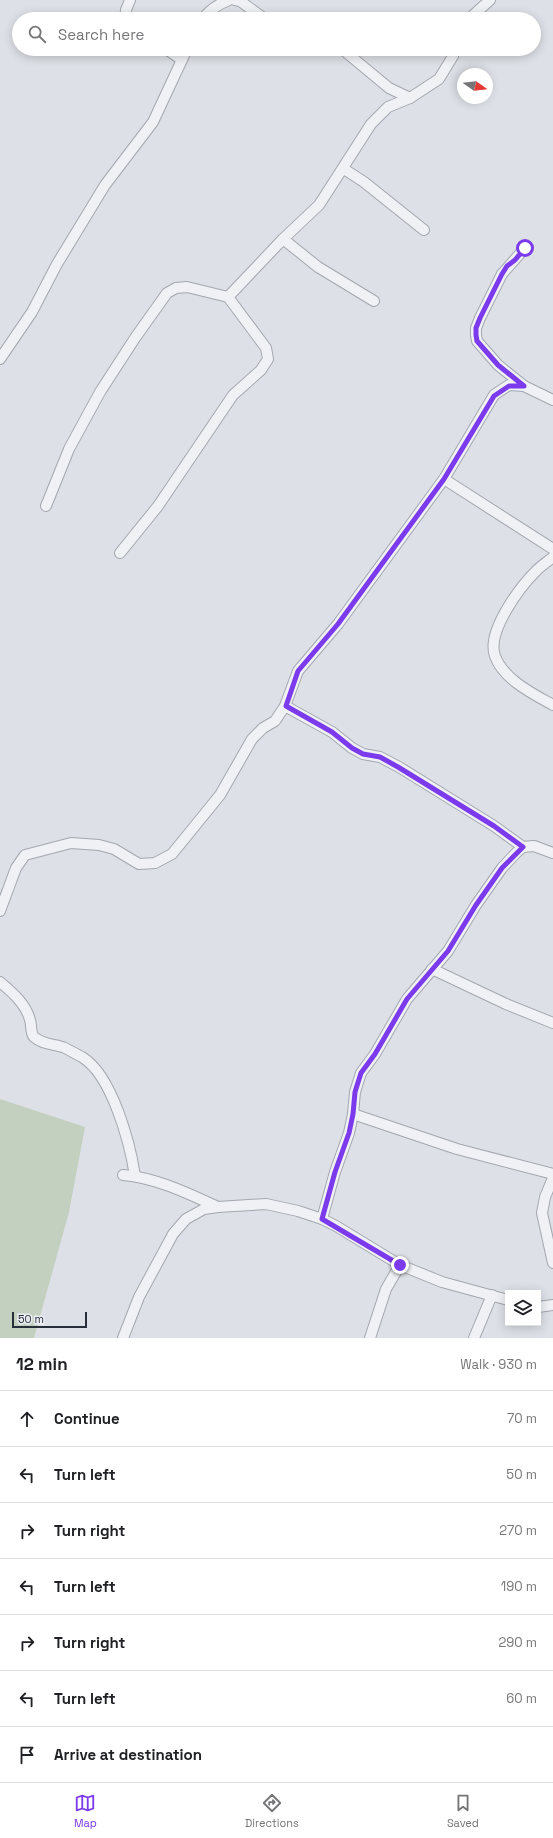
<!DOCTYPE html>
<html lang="en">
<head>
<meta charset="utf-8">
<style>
  :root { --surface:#fff; --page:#f2f2f2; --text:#202124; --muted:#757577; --line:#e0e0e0; --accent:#7c3aed }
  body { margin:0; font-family:"Space Grotesk",sans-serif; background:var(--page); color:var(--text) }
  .controls { position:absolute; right:12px; bottom:12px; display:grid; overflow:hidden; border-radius:0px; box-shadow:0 2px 10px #0003 }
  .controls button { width:36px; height:36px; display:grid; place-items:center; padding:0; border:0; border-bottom:1px solid var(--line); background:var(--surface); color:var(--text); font:20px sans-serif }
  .compass { position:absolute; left:457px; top:68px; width:36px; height:36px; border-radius:50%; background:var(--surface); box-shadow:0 2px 10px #0003; rotate:104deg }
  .scale { position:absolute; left:12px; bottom:10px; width:75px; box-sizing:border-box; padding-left:4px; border:2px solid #282f3b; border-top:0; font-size:11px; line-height:14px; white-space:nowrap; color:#282f3b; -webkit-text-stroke:3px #eceff4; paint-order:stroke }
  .stop { position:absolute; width:12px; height:12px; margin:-9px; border:3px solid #7c3aed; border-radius:50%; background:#fff }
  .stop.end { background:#7c3aed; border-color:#fff; box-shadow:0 1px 4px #0008 }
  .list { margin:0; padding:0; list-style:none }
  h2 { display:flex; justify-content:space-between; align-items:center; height:52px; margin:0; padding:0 16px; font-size:17px }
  h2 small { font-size:13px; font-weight:400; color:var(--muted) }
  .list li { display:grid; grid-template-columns:26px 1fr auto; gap:12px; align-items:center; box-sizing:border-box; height:56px; padding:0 16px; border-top:1px solid var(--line) }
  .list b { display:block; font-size:15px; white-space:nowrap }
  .list em { font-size:13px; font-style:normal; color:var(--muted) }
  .icon { flex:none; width:22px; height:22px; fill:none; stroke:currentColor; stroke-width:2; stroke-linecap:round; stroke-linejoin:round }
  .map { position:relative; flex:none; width:553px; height:1338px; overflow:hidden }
  .search { position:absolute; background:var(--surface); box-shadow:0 2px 10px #0003; left:12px; right:12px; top:12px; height:44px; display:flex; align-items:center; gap:10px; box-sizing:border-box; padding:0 14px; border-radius:22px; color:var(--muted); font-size:15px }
  .sheet { height:444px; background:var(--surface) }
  nav { display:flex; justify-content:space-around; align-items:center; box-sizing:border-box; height:56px; border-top:1px solid var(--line); background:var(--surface); font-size:11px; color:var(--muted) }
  nav a { display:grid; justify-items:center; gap:2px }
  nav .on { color:var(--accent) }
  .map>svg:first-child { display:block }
</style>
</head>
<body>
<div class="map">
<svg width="553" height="1338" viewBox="0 0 553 1338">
  <rect width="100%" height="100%" fill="#dde0e6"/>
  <path fill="#c3cfbf" d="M 0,1099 L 85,1127 L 69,1212 L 34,1338 L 0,1338 Z"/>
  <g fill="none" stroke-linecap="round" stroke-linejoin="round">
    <g stroke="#a3a7af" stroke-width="12">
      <g id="minor">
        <path d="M 235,0 L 240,1 L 265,19"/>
        <path d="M 125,19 L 126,10 L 130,0"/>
        <path d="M 203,19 C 209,10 219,4 229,0"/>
        <path d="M 469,19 L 490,0"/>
        <path d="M 166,49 L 182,60"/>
        <path d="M 342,49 L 389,88 L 410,98"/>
        <path d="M 344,169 L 364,182 L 424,230"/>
        <path d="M 283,239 L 318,267 L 374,301"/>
        <path d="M 228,297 L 283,239 L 319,205 L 371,124 L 388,107 L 410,98 L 439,79 L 453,56 L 454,49"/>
        <path d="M 0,359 L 32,312 L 57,264 L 105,185 L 153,122 L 187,49"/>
        <path d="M 524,386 L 498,365 L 477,341 L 476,335 L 476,328 L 480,318 L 502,274 L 525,248"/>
        <path d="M 444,479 L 553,549"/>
        <path d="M 46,506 L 69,449 L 100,392 L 135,338 L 167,293 L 176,288 L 187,287 L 228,297 L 266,348 L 268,359 L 261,370 L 233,395 L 158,506 L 120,553"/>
        <path d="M 553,557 C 547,562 541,566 536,571 C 520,587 486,632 495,656 C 503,679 533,694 553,705"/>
        <path d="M 285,706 L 332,732 L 352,748 L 363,754 L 380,757 L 399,767 L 494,826 L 523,847"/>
        <path d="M 0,911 L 16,868 L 25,855 L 71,843 L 99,845 L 114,849 L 139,864 L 155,863 L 172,854 L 220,795 L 252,739 L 263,728 L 275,721 L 285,706 L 298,671 L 338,624 L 444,479 L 494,395 L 509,385 L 524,386 L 553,400"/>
        <path d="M 432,969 L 506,1004 L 553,1023"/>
        <path d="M 0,982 C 12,992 26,1004 30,1020 C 32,1025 30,1033 34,1037 C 43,1045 55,1044 65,1048 C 71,1051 76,1054 82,1057 C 112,1075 130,1143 135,1176"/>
        <path d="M 353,1114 L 457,1149 L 553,1174"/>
        <path d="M 123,1175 C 157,1178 187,1193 218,1207"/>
        <path d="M 553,1178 L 545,1197 L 542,1213 L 553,1263"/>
        <path d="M 322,1219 L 335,1172 L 349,1133 L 353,1114 L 355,1092 L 361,1073 L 375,1054 L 407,999 L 448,951 L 476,905 L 502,868 L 516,853 L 523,847 L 534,846 L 553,853"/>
        <path d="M 538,1307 L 553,1305"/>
        <path d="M 123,1338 L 139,1297 L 173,1234 L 186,1219 L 204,1209 L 218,1207 L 266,1204 L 298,1211 L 322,1219 L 336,1226 L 400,1265 L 442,1282 L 508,1300"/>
        <path d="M 370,1338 L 386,1289 L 400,1265"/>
        <path d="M 474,1338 L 492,1295"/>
      </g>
    </g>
    <use href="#minor" stroke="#eff1f4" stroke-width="10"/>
  </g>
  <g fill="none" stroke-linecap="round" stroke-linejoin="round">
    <path stroke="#7c3aed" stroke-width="5" d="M 400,1265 L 322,1219 L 335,1172 L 349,1133 L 353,1114 L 355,1092 L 361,1073 L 375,1054 L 407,999 L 448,951 L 476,905 L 502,868 L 523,847 L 494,826 L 398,767 L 380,757 L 363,754 L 352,748 L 332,732 L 286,706 L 298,671 L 338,624 L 444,479 L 494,396 L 509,386 L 524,386 L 498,365 L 477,341 L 476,335 L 476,328 L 480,318 L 502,274 L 507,266 L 515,260 L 525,248"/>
  </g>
</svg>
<div class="controls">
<button><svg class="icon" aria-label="layers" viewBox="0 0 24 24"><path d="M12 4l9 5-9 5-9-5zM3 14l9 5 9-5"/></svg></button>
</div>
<svg class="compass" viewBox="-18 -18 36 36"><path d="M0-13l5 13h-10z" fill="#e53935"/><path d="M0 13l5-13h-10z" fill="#757577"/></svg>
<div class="scale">50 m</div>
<div class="stop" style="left:525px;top:248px"></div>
<div class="stop end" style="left:400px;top:1265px"></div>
<div class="search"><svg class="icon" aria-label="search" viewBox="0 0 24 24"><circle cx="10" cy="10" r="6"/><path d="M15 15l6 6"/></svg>Search here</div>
</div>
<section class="sheet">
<h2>12 min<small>Walk · 930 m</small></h2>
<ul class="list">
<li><svg class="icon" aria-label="ahead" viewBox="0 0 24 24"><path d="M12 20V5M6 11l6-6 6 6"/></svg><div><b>Continue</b></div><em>70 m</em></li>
<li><svg class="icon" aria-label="left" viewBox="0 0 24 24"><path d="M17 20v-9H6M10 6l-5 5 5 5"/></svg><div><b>Turn left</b></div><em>50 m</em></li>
<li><svg class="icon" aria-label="right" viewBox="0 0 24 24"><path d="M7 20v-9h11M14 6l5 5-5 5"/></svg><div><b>Turn right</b></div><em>270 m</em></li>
<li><svg class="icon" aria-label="left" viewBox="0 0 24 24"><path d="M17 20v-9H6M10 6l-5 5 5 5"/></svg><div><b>Turn left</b></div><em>190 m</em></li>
<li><svg class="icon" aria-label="right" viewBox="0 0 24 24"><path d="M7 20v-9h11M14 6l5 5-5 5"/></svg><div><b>Turn right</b></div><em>290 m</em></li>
<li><svg class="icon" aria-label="left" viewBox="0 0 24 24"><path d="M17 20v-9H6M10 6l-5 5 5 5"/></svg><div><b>Turn left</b></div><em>60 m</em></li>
<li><svg class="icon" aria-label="arrive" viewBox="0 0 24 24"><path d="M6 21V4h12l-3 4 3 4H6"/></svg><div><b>Arrive at destination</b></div></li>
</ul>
</section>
<nav>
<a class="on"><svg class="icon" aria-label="map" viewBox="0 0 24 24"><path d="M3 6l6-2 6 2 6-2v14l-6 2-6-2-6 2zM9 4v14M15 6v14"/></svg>Map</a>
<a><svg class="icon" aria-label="directions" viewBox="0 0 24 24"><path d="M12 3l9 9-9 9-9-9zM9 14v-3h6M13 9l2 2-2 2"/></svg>Directions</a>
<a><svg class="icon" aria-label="saved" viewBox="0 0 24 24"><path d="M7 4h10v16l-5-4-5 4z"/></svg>Saved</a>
</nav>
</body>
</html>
